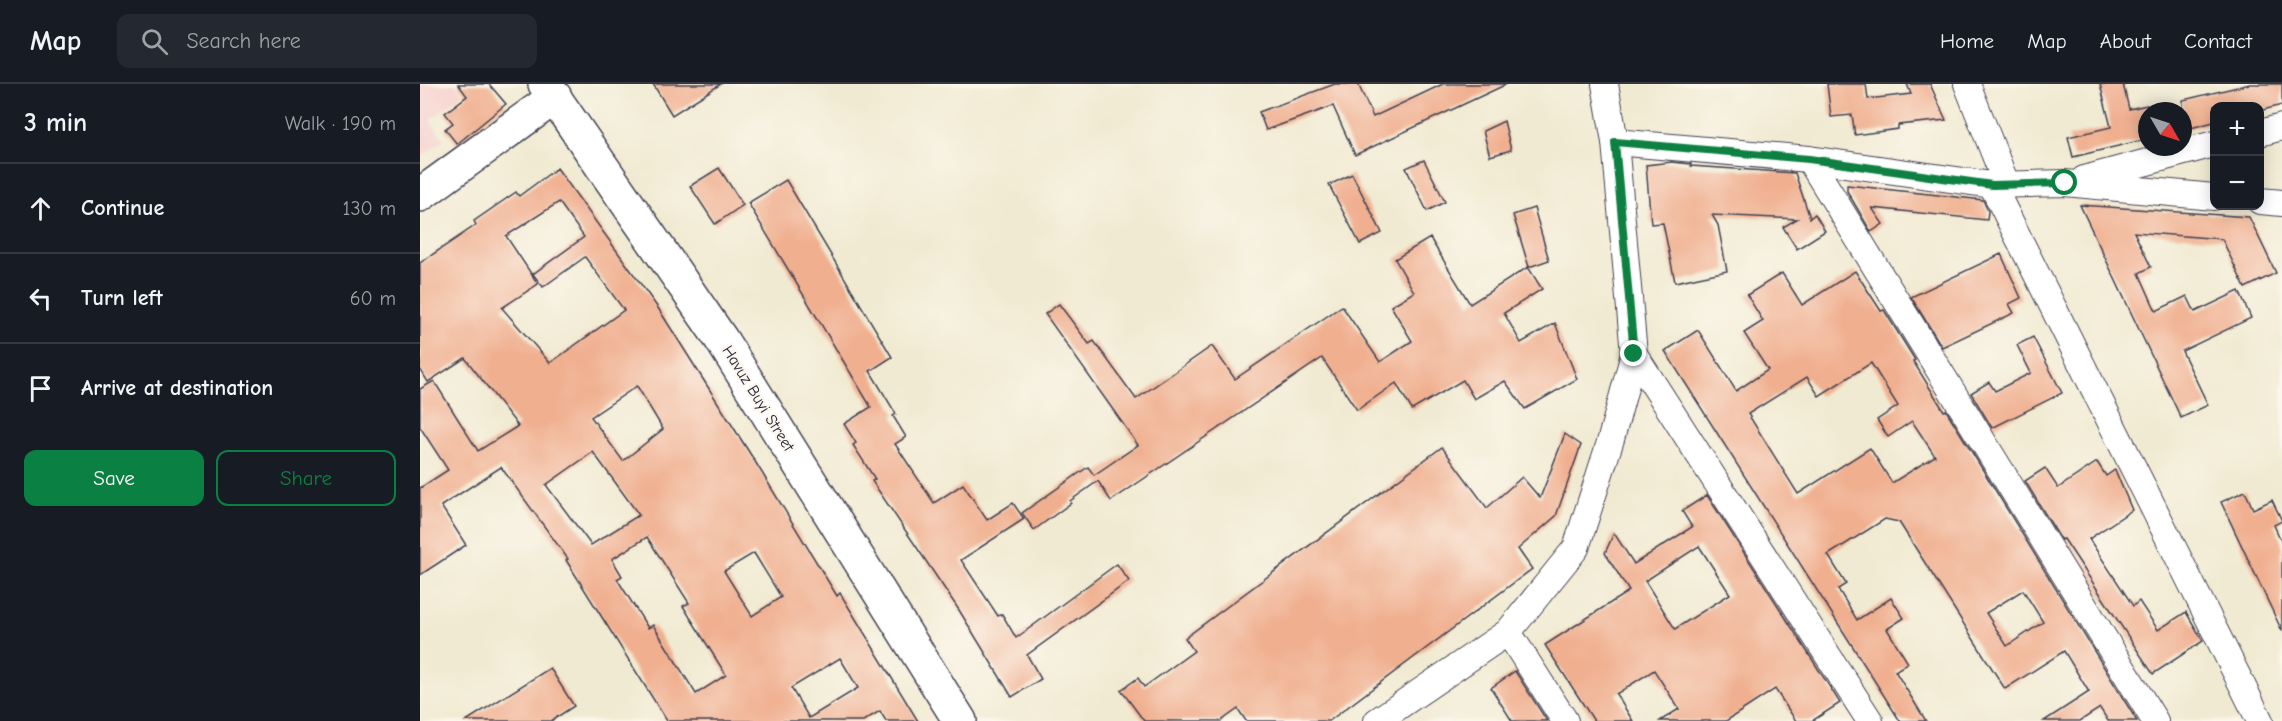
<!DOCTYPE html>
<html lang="en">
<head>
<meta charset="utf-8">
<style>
  :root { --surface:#171b24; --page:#242831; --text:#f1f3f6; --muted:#9ea1a6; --line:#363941; --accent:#0b8043 }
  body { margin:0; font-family:"Comic Neue",sans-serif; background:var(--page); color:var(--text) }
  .controls { position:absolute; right:18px; top:18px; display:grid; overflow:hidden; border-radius:12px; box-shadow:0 3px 15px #0003 }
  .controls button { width:54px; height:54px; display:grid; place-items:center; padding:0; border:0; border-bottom:2px solid var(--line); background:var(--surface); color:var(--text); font:30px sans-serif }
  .compass { position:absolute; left:1718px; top:18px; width:54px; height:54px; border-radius:50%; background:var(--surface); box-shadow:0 3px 15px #0003; rotate:129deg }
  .stop { position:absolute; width:18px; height:18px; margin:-14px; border:4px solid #0b8043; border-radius:50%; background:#fff }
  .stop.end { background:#0b8043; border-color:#fff; box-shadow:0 2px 6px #0008 }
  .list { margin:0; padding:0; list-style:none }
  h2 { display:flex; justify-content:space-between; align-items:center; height:78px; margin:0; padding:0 24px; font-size:26px }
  h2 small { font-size:20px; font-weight:400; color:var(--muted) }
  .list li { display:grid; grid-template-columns:39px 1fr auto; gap:18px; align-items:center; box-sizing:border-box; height:90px; padding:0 24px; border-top:2px solid var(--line) }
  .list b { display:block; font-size:22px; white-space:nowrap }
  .list em { font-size:20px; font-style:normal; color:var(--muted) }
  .actions { display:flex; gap:12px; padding:18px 24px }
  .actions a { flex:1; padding:14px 0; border:2px solid var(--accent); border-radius:12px; text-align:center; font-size:21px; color:var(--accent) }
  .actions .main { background:var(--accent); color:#fff }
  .icon { flex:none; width:33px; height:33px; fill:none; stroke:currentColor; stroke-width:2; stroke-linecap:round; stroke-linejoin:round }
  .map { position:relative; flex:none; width:1862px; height:637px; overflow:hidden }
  header { display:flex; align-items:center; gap:36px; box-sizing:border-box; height:84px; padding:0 30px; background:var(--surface); border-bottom:2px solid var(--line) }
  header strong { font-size:28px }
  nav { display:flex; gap:33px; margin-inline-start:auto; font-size:21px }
  .search { width:420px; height:54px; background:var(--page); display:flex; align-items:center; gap:15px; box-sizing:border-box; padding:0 21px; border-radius:12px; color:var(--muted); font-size:22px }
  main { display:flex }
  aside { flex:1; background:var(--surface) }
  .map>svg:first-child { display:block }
</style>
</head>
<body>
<header>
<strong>Map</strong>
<div class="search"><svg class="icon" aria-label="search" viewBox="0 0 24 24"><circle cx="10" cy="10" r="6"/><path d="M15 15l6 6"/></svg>Search here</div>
<nav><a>Home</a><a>Map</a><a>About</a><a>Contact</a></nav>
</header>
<main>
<aside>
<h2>3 min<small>Walk · 190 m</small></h2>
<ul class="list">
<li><svg class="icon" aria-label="ahead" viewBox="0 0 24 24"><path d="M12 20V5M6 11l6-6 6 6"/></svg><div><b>Continue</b></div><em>130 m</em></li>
<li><svg class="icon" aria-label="left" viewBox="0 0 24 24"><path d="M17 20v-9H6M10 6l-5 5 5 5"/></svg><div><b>Turn left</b></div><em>60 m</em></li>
<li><svg class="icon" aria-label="arrive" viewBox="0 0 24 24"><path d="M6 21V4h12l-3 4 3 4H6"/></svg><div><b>Arrive at destination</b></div></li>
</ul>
<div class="actions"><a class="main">Save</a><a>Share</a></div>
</aside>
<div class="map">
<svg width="1862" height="637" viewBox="0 0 1862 637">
  <rect width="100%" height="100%" fill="#fbf7ec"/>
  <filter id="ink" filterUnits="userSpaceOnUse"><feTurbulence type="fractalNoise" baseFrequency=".0167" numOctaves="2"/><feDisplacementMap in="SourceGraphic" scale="12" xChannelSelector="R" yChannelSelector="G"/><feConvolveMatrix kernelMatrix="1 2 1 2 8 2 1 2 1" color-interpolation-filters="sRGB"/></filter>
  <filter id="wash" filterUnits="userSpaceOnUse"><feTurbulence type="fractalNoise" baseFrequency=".008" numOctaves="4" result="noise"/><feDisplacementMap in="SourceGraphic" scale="24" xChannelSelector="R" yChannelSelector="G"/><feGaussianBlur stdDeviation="1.35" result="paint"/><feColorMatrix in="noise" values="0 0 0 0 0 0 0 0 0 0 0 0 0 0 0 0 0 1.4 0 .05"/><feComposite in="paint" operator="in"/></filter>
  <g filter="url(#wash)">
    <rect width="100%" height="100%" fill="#f1ead2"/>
    <path fill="#f7d0cd" d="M 0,0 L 35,0 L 43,10 L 10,36 L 24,56 L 0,73 Z"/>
    <g id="blocks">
      <g fill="#f0af8f" fill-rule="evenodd">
        <path d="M 38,0 L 69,0 L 86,20 L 37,60 L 25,45 L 33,39 L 25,29 L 47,12 Z"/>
        <path d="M 233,0 L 301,0 L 252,31 Z"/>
        <path d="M 915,0 L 938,0 L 953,33 L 1023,0 L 1087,0 L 935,71 L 913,22 L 846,46 L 839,28 Z"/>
        <path d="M 1407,0 L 1446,0 L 1448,15 L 1491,10 L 1487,0 L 1510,0 L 1526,36 L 1478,41 L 1478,45 L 1435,51 L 1432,31 L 1411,33 Z"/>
        <path d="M 1680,0 L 1703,0 L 1709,25 L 1727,21 L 1727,55 L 1653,73 L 1648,53 L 1691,43 Z"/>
        <path d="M 1830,0 L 1862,0 L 1862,21 L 1839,27 L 1839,22 L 1794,22 L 1794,38 L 1763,46 L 1763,16 Z"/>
        <path d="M 1084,37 L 1091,66 L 1070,72 L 1063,47 Z"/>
        <path d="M 1004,76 L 1025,118 L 1007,127 L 986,84 Z"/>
        <path d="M 1252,78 L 1271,80 L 1271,82 L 1375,89 L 1390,134 L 1395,130 L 1405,147 L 1377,165 L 1363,143 L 1377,135 L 1292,131 L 1298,141 L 1307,187 L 1255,198 L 1243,139 L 1231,140 L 1226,81 Z"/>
        <path d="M 137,84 L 238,224 L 336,379 L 417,512 L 420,509 L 498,637 L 466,637 L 460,627 L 443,637 L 247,637 L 146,476 L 148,475 L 81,383 L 21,422 L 46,461 L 0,491 L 0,404 L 28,386 L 0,343 L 0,305 L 14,297 L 58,367 L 98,342 L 45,274 L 8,298 L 0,285 L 0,179 L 56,141 L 54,137 L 96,108 L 99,112 ZM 139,118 L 164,153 L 113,190 L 123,203 L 165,173 L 204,226 L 130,279 L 82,224 L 118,200 L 86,152 ZM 217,302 L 243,345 L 203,377 L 171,333 ZM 173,368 L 219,431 L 171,461 L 126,401 ZM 227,453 L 269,519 L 263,522 L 306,591 L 276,610 L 233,541 L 228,544 L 197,495 L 202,492 L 192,475 ZM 334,469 L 361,513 L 332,532 L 304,487 ZM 420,574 L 438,604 L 389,634 L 371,604 Z"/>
        <path d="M 299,84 L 323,121 L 295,140 L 270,102 Z"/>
        <path d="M 932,90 L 962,149 L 940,160 L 909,101 Z"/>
        <path d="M 366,96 L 472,273 L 450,287 L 476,330 L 473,332 L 486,353 L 475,360 L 514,419 L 543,400 L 567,436 L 593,419 L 604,435 L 541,476 L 578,532 L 582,530 L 596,554 L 697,480 L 709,497 L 607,571 L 621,595 L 592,613 L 539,526 L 452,397 L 455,395 L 433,361 L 436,359 L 424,340 L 451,323 L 328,119 Z"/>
        <path d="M 1427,101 L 1563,116 L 1568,127 L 1567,136 L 1452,124 L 1463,140 L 1451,148 L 1427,107 Z"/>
        <path d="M 1660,121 L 1829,133 L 1856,189 L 1825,204 L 1802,155 L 1714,148 L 1731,183 L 1719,189 L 1736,227 L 1767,212 L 1775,228 L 1819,207 L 1831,234 L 1762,267 L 1788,321 L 1761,334 Z"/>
        <path d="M 1114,124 L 1129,176 L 1109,183 L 1093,131 Z"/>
        <path d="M 1010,154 L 1050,220 L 1108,183 L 1122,205 L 1084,229 L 1101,259 L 1135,239 L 1157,295 L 1105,325 L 1085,297 L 1054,315 L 1043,296 L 992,326 L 976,299 L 937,326 L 902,274 L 691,417 L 678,397 L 650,417 L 651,419 L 614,446 L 602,429 L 668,383 L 674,391 L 718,361 L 625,230 L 639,220 L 669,260 L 674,257 L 716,315 L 792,262 L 815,295 L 922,222 L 960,278 L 992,257 L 971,222 L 994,208 L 975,175 Z"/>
        <path d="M 1581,170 L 1601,214 L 1589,220 L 1594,229 L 1522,263 L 1491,213 Z"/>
        <path d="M 1435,187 L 1461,227 L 1464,226 L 1495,276 L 1493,277 L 1524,327 L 1526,326 L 1717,637 L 1688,637 L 1680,624 L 1660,637 L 1624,637 L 1669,608 L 1644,567 L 1585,605 L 1479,438 L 1465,435 L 1408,471 L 1426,500 L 1418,505 L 1437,536 L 1471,514 L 1484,534 L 1467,545 L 1488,579 L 1475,587 L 1506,637 L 1480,637 L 1245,267 L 1278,246 L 1316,307 L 1348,286 L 1324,249 L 1343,237 L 1327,211 L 1362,189 L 1382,221 ZM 1451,279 L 1478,322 L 1457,336 L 1468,353 L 1492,337 L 1515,372 L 1472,399 L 1450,364 L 1378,410 L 1328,330 L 1387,293 L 1399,312 ZM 1603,506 L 1623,538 L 1587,562 L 1566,529 Z"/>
        <path d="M 1613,253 L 1642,309 L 1572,344 L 1551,309 L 1569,298 L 1575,307 L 1611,289 L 1597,261 Z"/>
        <path d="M 1145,350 L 1161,361 L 1136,432 L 1098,465 L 1112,485 L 909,637 L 826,637 L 818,625 L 801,637 L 724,637 L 701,606 L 718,594 L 724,603 L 774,567 L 765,554 L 1022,363 L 1067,424 L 1102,393 L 1120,414 Z"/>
        <path d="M 1677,378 L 1686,392 L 1695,386 L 1712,426 L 1669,455 L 1713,522 L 1719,517 L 1738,546 L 1766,528 L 1783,557 L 1733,590 L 1644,455 L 1641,456 L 1605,397 L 1625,384 L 1638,404 Z"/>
        <path d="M 1825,407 L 1833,425 L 1852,416 L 1862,437 L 1854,441 L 1862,459 L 1862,547 L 1801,418 Z"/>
        <path d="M 1287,411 L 1420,619 L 1392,637 L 1376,637 L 1355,605 L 1306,637 L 1240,637 L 1259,625 L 1234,586 L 1196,610 L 1213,637 L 1174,637 L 1125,561 L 1209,507 L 1185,469 L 1194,449 L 1214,480 L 1272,443 L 1262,427 ZM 1279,462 L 1310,510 L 1255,545 L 1225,497 Z"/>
        <path d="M 130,584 L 154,622 L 131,637 L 46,637 Z"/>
        <path d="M 1095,587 L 1127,637 L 1092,637 L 1071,604 Z"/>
      </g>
    </g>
  </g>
  <g filter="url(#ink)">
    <use href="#blocks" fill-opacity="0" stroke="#414052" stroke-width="1.5"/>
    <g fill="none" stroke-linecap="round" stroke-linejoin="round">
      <g stroke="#414052" stroke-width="28">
        <g id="minor">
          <path d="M 1547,0 L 1587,102"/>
          <path d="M 1840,49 L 1862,43"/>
          <path d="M 1195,58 L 1389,75 L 1572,101 L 1645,99 L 1794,113"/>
          <path d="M 1389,75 L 1735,637"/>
          <path d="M 1664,95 L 1794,60"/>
          <path d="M 1572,101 L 1840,637"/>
          <path d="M 1840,117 L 1862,119"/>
          <path d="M 1214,270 L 1450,637"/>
          <path d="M 1088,548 L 1145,637"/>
          <path d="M 957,637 L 1088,548 L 1156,464 L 1191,355 L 1214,270 L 1195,58 L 1185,0"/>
        </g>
      </g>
      <g stroke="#414052" stroke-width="36">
        <path id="tertiary" d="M 0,111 L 135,13"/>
      </g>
      <g stroke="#414052" stroke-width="36">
        <path id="secondary" d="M 125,0 L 301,255 L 540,637"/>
      </g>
      <use href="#minor" stroke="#fff" stroke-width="26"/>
      <use href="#tertiary" stroke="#fff" stroke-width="33"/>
      <use href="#secondary" stroke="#fff" stroke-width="33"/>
    </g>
  </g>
  <g fill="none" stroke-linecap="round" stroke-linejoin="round" filter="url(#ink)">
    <path stroke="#0b8043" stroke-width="8" d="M 1214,270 L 1195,58 L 1389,75 L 1572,101 L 1645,99"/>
  </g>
  <g text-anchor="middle" stroke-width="4.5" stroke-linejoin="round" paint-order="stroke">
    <g font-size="16" fill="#22223b" stroke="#fbf7ec">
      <text transform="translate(339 314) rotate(58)" y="6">Havuz Buyi Street</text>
    </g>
  </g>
</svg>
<div class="controls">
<button>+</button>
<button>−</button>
</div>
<svg class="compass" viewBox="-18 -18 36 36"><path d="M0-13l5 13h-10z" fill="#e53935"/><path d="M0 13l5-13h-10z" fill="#9ea1a6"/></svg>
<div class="stop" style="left:1645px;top:99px"></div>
<div class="stop end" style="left:1214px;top:270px"></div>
</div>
</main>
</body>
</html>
